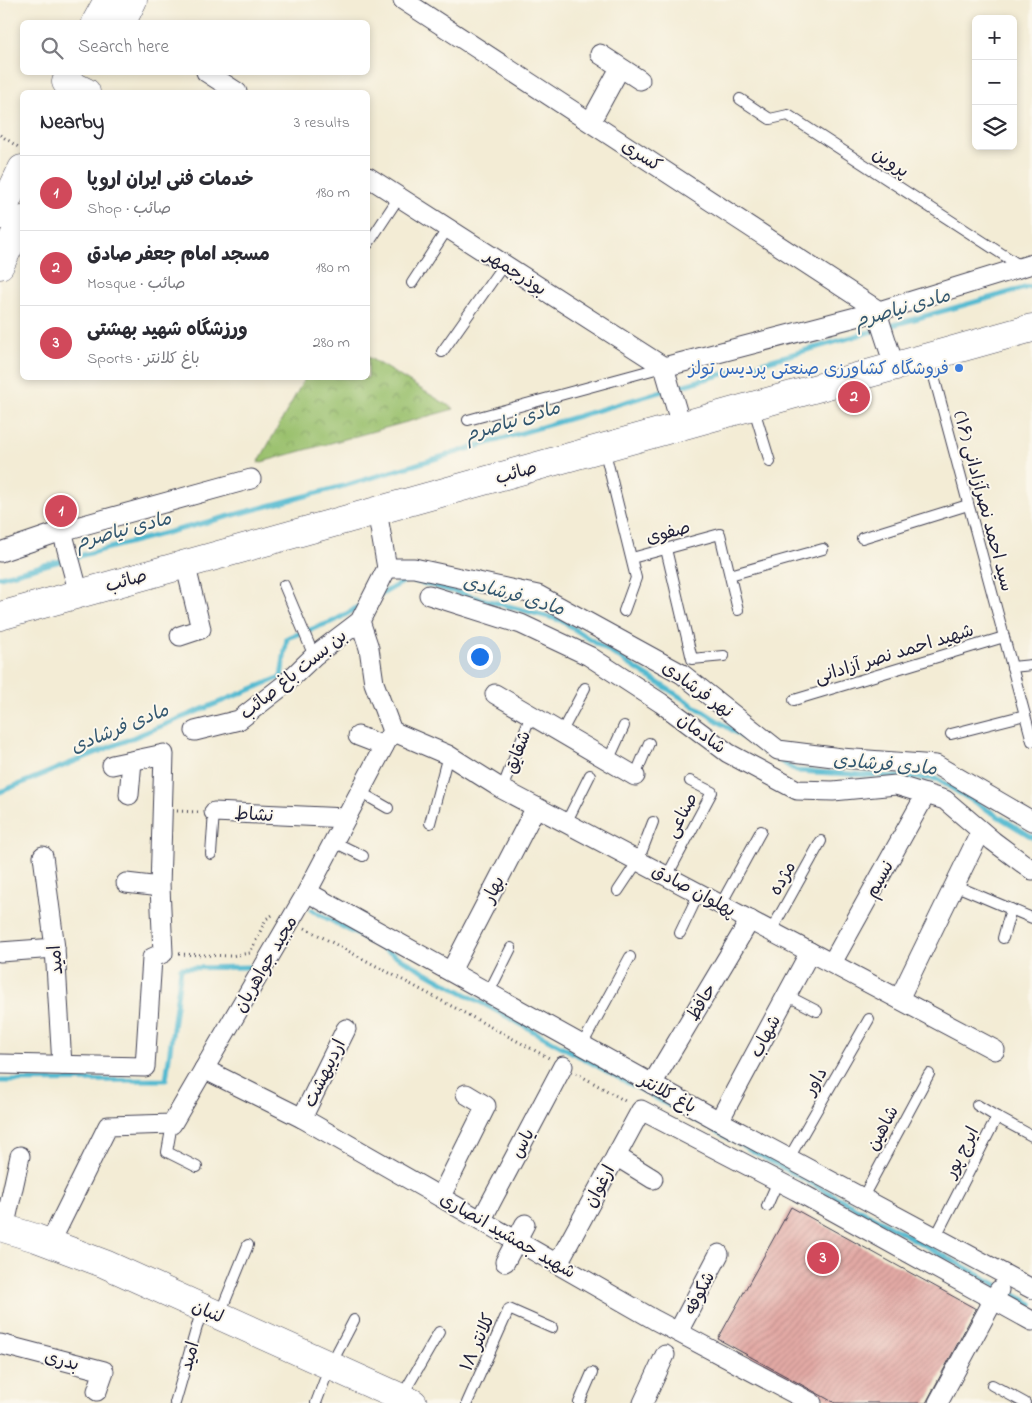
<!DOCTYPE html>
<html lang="en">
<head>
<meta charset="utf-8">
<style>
  :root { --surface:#fff; --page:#f2f2f3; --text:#2b2b33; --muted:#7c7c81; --line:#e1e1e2; --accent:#d1495b }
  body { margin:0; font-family:"Indie Flower","Playpen Sans Arabic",sans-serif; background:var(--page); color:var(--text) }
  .controls { position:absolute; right:15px; top:15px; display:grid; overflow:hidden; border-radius:8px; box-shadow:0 2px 8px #0003 }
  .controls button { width:45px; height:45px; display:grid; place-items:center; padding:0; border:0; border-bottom:1px solid var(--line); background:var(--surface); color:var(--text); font:25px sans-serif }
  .you { position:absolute; left:479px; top:656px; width:18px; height:18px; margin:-12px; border:4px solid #fff; border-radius:50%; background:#1a73e8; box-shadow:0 0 0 8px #1a73e833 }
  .badge { display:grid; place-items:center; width:32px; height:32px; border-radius:50%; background:var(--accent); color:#fff; font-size:16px; font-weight:700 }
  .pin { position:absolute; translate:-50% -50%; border:2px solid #fff; box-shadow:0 1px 5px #0006 }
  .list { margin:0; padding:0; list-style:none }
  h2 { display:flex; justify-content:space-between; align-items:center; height:65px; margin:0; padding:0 20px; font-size:21px }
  h2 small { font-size:16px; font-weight:400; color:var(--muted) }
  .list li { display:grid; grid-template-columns:32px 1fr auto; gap:15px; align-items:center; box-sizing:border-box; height:75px; padding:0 20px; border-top:1px solid var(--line) }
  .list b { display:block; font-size:19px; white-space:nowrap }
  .list p { margin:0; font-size:16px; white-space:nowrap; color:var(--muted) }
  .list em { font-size:16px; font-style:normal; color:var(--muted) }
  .icon { flex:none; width:28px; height:28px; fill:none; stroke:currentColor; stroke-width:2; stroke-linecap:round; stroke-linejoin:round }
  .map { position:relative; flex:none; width:1032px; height:1403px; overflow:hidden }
  .search { position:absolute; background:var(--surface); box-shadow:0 2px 8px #0003; left:20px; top:20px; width:350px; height:55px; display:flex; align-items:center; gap:12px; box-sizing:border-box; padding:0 18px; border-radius:8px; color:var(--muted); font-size:19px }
  .panel { position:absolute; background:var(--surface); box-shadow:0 2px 8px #0003; left:20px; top:90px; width:350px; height:290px; border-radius:8px }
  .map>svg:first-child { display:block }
</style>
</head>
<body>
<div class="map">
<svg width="1032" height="1403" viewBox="0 0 1032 1403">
  <defs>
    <pattern id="park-crowns" width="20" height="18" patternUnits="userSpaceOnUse" patternTransform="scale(1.25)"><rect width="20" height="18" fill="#99c06c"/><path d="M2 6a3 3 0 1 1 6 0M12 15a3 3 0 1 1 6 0" fill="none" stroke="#7c9c5a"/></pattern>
    <pattern id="building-hatch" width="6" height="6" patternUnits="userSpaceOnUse" patternTransform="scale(1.25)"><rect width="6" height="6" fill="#e2a9a4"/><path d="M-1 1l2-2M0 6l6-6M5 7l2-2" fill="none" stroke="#c2918e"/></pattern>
  </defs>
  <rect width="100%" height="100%" fill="#fbf7ec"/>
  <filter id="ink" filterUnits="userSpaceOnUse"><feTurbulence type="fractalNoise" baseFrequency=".02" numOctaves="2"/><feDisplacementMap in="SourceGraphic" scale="10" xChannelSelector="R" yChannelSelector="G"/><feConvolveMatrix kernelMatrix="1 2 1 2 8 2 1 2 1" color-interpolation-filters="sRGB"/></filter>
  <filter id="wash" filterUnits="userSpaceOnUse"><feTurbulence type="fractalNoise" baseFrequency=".0096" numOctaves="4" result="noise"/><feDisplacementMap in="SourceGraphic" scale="20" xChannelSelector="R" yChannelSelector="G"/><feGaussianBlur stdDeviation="1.12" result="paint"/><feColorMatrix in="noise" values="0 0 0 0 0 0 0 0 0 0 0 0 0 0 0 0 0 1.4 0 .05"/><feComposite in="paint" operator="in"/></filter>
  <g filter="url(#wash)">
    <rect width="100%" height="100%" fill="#f3ecd5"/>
    <path fill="url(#park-crowns)" stroke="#5e7154" d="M 368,357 L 454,409 L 258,463 L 305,378 L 368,378 Z"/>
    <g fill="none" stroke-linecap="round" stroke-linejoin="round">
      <g stroke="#52b9d0" stroke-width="5">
        <path d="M 886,327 L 1032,286"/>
        <path d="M 674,388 L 877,330"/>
        <path d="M 0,577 L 347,485 L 666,390"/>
        <path d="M 380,595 L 408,579 L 560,620 L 796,771 L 937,779 L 1032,837"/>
        <path d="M 0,792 L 281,677 L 287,638 L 334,621 L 360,606"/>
        <path d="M 312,910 L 1032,1304"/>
        <path d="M 0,1081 L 166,1080 L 181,968 L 250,967"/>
      </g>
    </g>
    <g id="blocks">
      <path fill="url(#building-hatch)" d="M 791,1207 L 976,1309 L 926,1403 L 835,1403 L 718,1339 Z"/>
    </g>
  </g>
  <g filter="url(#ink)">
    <use href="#blocks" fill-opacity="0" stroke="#414052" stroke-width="1"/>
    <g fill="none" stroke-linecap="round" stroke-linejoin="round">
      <g stroke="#414052" stroke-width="12">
        <g id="service">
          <path d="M 740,99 L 770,119 L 788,115 L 1022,267"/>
          <path d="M 368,244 L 399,197"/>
          <path d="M 412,283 L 448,228"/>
          <path d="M 442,352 L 504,264"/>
          <path d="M 929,358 L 1032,741"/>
          <path d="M 753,406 L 770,462"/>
          <path d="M 468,420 L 663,367"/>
          <path d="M 604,448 L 636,578 L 624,611"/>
          <path d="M 862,538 L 968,505"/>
          <path d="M 666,549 L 692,659 L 724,656"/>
          <path d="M 632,558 L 720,534 L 738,610"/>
          <path d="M 730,575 L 823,549"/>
          <path d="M 284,585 L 314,656"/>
          <path d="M 1012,667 L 1032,665"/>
          <path d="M 794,700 L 1004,637"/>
          <path d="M 561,733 L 585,688"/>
          <path d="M 951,734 L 1025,715"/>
          <path d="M 608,761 L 624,726"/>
          <path d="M 635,776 L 649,743"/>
          <path d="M 502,789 L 531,715"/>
          <path d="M 360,792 L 388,808"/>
          <path d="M 430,823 L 448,755"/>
          <path d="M 566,823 L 590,775"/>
          <path d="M 334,842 L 363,856"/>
          <path d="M 211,854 L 214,812"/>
          <path d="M 667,876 L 712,792 L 690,781"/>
          <path d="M 954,885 L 1032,918"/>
          <path d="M 618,891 L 638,861 L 653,822"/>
          <path d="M 721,904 L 761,831"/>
          <path d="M 771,931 L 821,841"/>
          <path d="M 680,933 L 699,893"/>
          <path d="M 1003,938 L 1011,909"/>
          <path d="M 489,992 L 511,948"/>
          <path d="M 786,995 L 817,1011"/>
          <path d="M 582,1045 L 630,957"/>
          <path d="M 977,1105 L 997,1117"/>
          <path d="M 172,1124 L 167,1152 L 197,1167"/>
          <path d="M 789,1158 L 869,1019"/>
          <path d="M 863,1197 L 929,1074"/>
          <path d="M 767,1206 L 778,1181"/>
          <path d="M 936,1236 L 997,1117 L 1032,1136"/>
          <path d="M 219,1316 L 248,1245"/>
          <path d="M 992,1385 L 1025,1403"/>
          <path d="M 402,1396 L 439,1332"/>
          <path d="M 175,1403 L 202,1309"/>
          <path d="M 316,1403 L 330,1366 L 354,1320"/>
          <path d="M 467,1403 L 509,1309 L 552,1328"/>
          <path d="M 579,1403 L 592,1373"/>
        </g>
      </g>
      <g stroke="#414052" stroke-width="21">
        <g id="minor">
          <path d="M 403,0 L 879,311 L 880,322 L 894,365"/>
          <path d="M 600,54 L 640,80"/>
          <path d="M 206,72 L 237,92"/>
          <path d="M 591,121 L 620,68"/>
          <path d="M 368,177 L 664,367"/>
          <path d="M 664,367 L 879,311 L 1032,264"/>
          <path d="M 664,367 L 681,425"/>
          <path d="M 377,511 L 387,568"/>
          <path d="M 62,531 L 79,594"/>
          <path d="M 0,552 L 62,531 L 251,479"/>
          <path d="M 387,568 L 414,568 L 538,595 L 682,674 L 778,750 L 841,758 L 936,765 L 1032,821"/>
          <path d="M 429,595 L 521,624 L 589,656 L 661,703 L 728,753 L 797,790 L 833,791 L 896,785 L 945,800 L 993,841 L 1032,870"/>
          <path d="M 180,636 L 201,629 L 185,563"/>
          <path d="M 495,694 L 635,776"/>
          <path d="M 195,731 L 239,720 L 284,685 L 314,656 L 360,621 L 387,568"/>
          <path d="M 392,731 L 448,755 L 502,789 L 995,1050"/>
          <path d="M 358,736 L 384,746"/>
          <path d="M 129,795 L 132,761"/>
          <path d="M 214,812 L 346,818"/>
          <path d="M 43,856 L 55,948 L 62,1065"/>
          <path d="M 126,883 L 160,887"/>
          <path d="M 307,892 L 719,1121 L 1032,1289"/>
          <path d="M 0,952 L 55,948"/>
          <path d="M 832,963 L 926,794"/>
          <path d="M 451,971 L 536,807"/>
          <path d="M 899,999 L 981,831"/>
          <path d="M 0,1064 L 145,1067 L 152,958 L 163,953 L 160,887 L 164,754 L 112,765"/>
          <path d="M 204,1069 L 302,1118 L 655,1320 L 812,1403"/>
          <path d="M 652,1084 L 750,920"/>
          <path d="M 302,1118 L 346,1029"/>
          <path d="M 719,1121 L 810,952"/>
          <path d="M 616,1156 L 653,1179"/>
          <path d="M 441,1196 L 486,1106 L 466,1094"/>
          <path d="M 482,1219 L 563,1066"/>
          <path d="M 4,1229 L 20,1156"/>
          <path d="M 50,1243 L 108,1126 L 172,1124 L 307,892 L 392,731 L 374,683 L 369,648 L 360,621"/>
          <path d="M 505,1262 L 525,1224"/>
          <path d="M 558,1263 L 641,1110 L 797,1191 L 1032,1321"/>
          <path d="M 678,1332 L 719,1254"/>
          <path d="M 0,1344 L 104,1371 L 97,1391"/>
          <path d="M 643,1403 L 665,1355"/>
          <path d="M 938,1403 L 999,1290"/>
        </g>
      </g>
      <g stroke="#414052" stroke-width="29">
        <g id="secondary">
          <path d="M 96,22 L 108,0"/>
          <path d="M 122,22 L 133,0"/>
          <path d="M 66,82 L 86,92"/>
          <path d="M 0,215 L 22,169"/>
          <path d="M 0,265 L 22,220"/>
          <path d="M 0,616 L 1032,328"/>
          <path d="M 0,1227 L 36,1238 L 105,1264 L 413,1403"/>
        </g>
      </g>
      <g stroke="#414052" stroke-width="3" stroke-dasharray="1 4" stroke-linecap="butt">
        <path d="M 0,135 L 20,148"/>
        <path d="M 177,811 L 199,812"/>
        <path d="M 305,928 L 549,1058"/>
        <path d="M 179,954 L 230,956 L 250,953 L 266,919 L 274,914"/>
        <path d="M 576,1073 L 627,1102"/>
      </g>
      <use href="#service" stroke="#fff" stroke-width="10"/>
      <use href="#minor" stroke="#fff" stroke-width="19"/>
      <use href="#secondary" stroke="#fff" stroke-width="28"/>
    </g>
  </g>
  <circle fill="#3f7fe0" stroke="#fbf7ec" stroke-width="2" cx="959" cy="368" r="5"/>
  <g text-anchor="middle" stroke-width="4" stroke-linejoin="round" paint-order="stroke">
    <g font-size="18" fill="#22223b" stroke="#fbf7ec">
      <text transform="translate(642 155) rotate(33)" y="6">کسری</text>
      <text transform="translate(891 162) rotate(33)" y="6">پروین</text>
      <text transform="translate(516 272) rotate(33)" y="6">بوذرجمهر</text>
      <text transform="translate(516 472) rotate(-16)" y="6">صائب</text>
      <text transform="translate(984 501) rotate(75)" y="6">سید احمد نصرآزادانی (۱۶)</text>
      <text transform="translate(668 532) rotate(-15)" y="6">صفوی</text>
      <text transform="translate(126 580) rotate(-16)" y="6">صائب</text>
      <text transform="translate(894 653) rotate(-17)" y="6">شهید احمد نصر آزادانی</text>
      <text transform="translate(293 674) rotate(-39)" y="6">بن بست باغ صائب</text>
      <text transform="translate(698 689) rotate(36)" y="6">نهر فرشادی</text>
      <text transform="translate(702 733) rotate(36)" y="6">شادمان</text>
      <text transform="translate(517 752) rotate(-69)" y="6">شقایق</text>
      <text transform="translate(254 814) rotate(3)" y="6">نشاط</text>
      <text transform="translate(681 815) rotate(-62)" y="6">صناعی</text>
      <text transform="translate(782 878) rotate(-61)" y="6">مژده</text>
      <text transform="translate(879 879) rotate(-61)" y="6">نسیم</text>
      <text transform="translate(493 889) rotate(-63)" y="6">بهار</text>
      <text transform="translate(694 890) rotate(28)" y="6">پهلوان صادق</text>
      <text transform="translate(55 960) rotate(-95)" y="6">امید</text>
      <text transform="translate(265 964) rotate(-60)" y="6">مجید جواهریان</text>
      <text transform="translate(701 1002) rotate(-59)" y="6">حافظ</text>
      <text transform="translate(765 1036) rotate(-62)" y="6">شهاب</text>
      <text transform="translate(324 1073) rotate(-64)" y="6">اردیبهشت</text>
      <text transform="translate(815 1081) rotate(-60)" y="6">داور</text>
      <text transform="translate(668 1093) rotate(29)" y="6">باغ کلانتر</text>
      <text transform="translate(882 1128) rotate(-62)" y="6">شاهین</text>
      <text transform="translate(522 1143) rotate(-62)" y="6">یاس</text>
      <text transform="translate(961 1152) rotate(-63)" y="6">ایرج پور</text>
      <text transform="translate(599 1186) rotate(-62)" y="6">ارغوان</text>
      <text transform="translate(508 1235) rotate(30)" y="6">شهید جمشید انصاری</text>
      <text transform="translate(699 1293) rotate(-63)" y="6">شکوفه</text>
      <text transform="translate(208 1311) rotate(24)" y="6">لنبان</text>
      <text transform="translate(477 1342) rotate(-66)" y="6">کلانتر ۱۸</text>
      <text transform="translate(189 1356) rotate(-74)" y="6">امید</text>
      <text transform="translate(62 1360) rotate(15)" y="6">بدری</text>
    </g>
    <g font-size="18" fill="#366cbe" stroke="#fbf7ec" text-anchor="end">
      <text x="949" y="374">فروشگاه کشاورزی صنعتی پردیس تولز</text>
    </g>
    <g font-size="19" font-style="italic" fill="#33576f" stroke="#fbf7ec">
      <text transform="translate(902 307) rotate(-16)" y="7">مادی نیاصرم</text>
      <text transform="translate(512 420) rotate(-17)" y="7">مادی نیاصرم</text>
      <text transform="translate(123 529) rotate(-15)" y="7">مادی نیاصرم</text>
      <text transform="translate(514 594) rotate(16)" y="7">مادی فرشادی</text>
      <text transform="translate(119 727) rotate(-22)" y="7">مادی فرشادی</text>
      <text transform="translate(885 763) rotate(5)" y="7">مادی فرشادی</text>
    </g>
  </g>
</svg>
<div class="controls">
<button>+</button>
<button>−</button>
<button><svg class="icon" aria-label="layers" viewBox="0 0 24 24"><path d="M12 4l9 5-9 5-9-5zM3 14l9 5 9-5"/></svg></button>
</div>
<div class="you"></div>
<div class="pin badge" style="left:61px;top:511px">1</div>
<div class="pin badge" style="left:854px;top:397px">2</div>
<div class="pin badge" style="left:823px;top:1258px">3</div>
<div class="search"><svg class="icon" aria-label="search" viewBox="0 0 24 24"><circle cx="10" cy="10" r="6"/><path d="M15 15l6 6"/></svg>Search here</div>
<section class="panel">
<h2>Nearby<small>3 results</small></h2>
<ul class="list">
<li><span class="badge">1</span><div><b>خدمات فنی ایران اروپا</b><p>Shop · صائب</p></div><em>180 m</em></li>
<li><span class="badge">2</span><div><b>مسجد امام جعفر صادق</b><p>Mosque · صائب</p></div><em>180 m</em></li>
<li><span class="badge">3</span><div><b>ورزشگاه شهید بهشتی</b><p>Sports · باغ کلانتر</p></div><em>280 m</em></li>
</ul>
</section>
</div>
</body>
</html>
